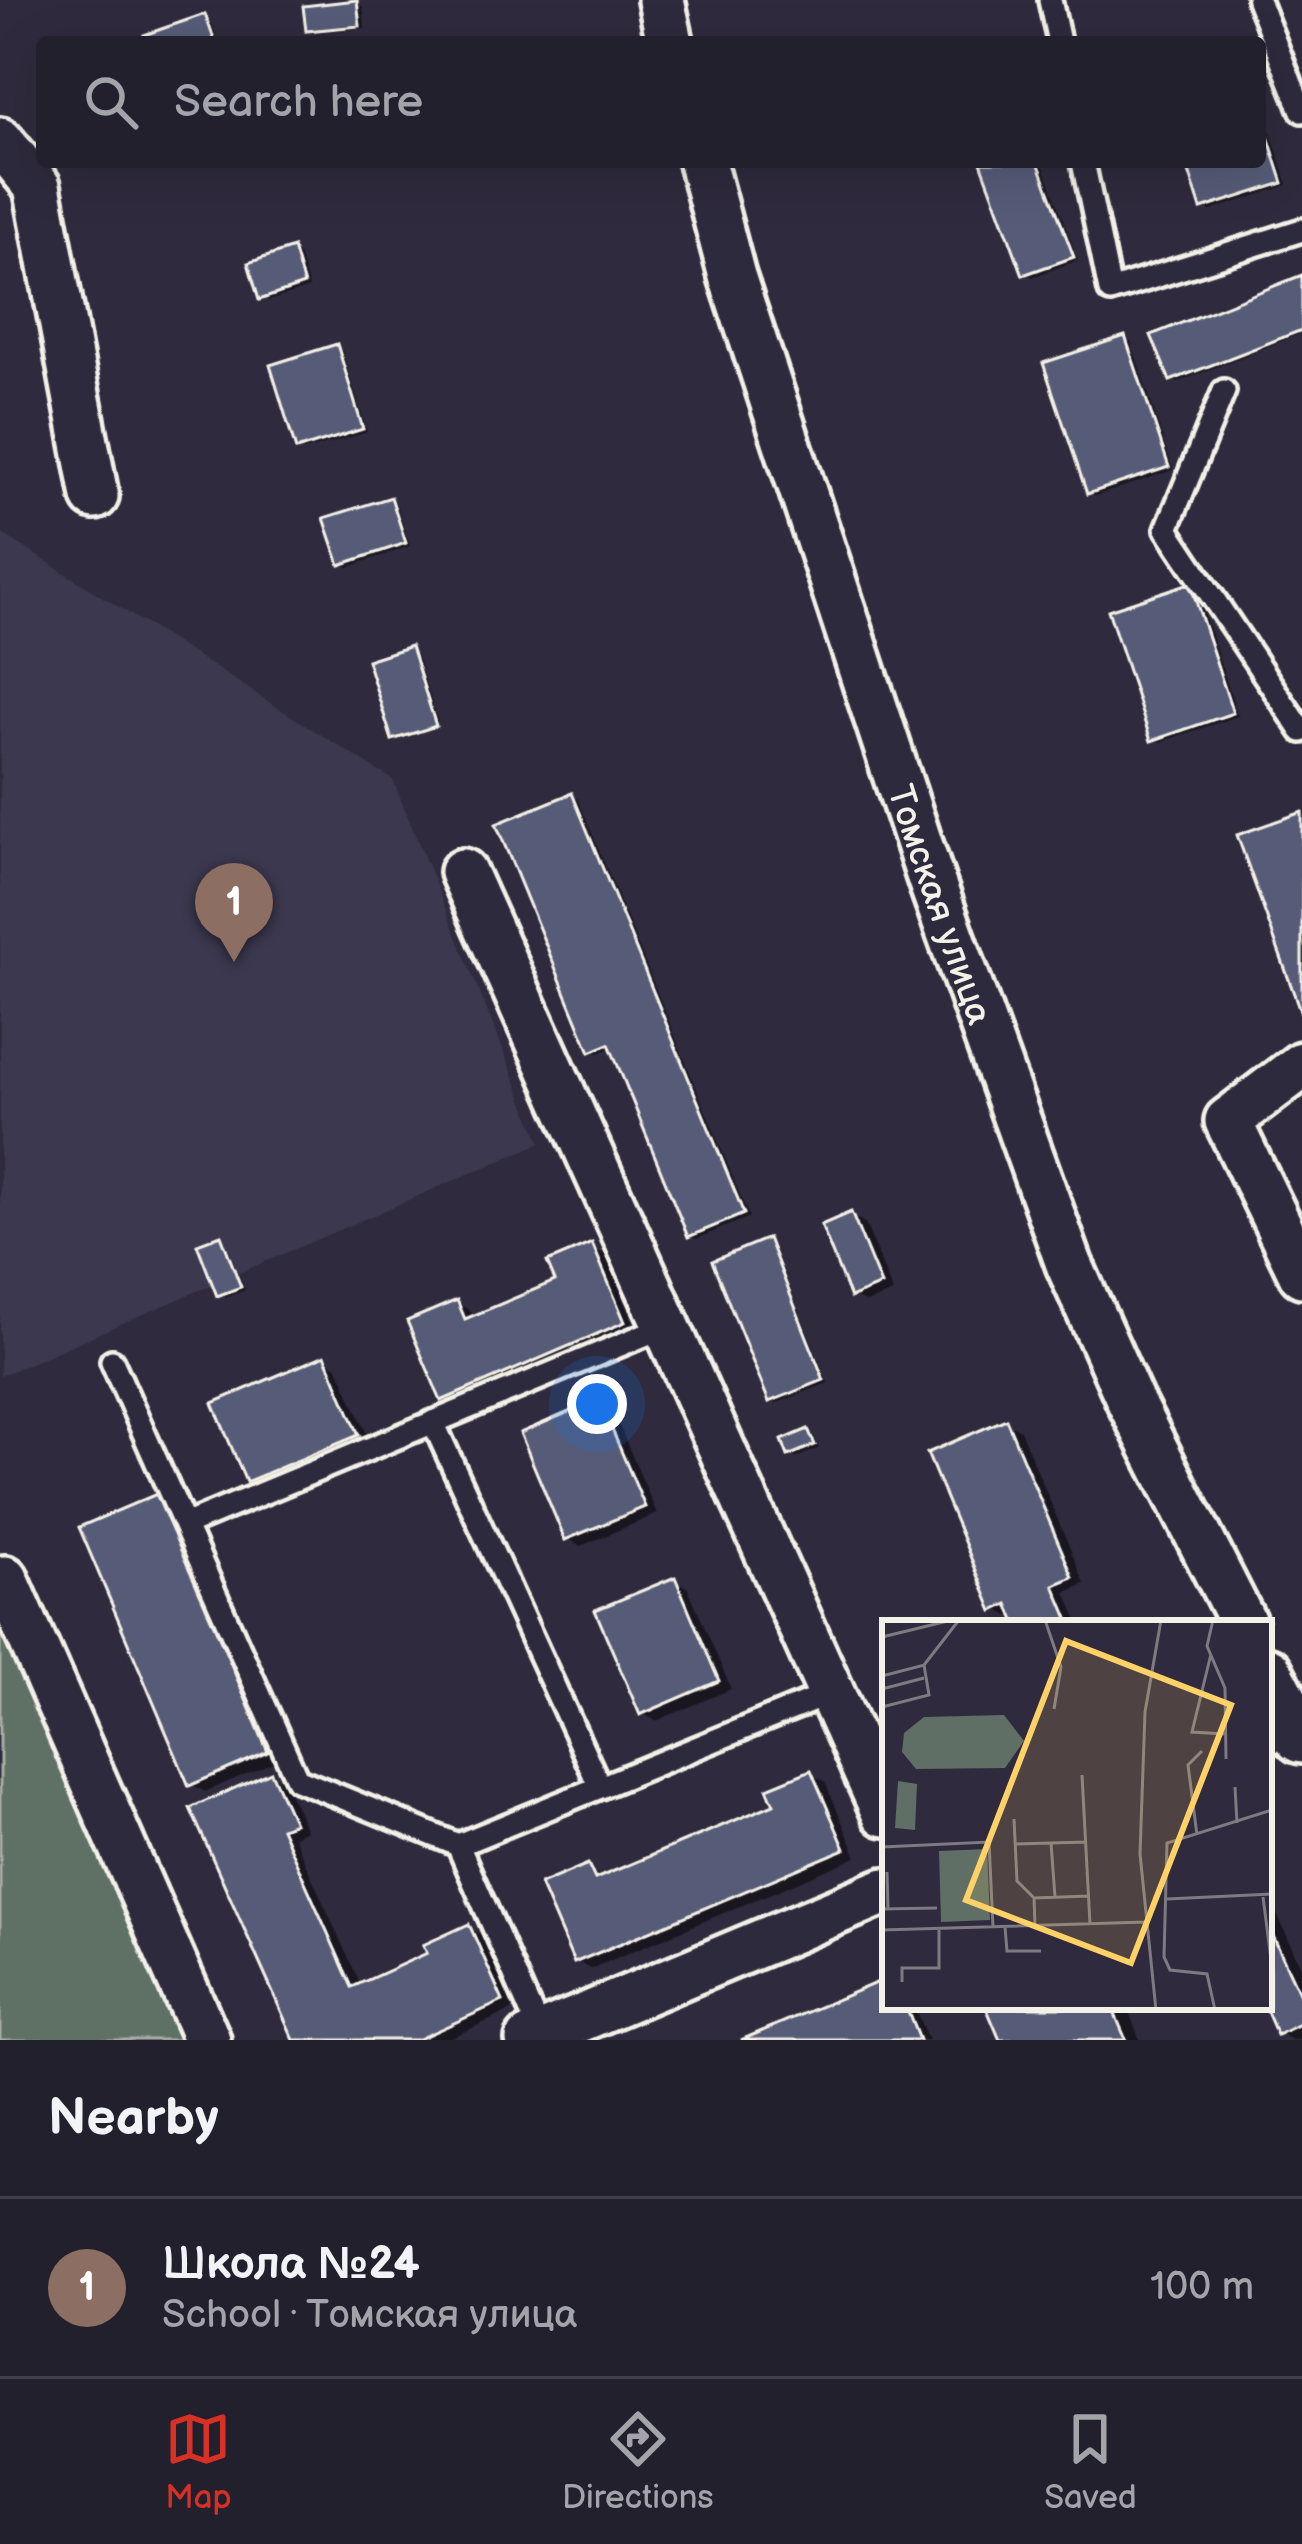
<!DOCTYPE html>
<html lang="en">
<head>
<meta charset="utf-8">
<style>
  :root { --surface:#23202e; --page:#2b2836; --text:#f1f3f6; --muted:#a3a3aa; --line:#403e4a; --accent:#d93025 }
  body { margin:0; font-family:"Balsamiq Sans",sans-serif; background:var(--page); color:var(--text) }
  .you { position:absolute; left:597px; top:1404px; width:42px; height:42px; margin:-30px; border:9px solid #fff; border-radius:50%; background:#1a73e8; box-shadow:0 0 0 18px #1a73e833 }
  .badge { display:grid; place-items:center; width:78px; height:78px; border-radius:50%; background:var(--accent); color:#fff; font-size:39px; font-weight:700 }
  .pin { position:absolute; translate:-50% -99px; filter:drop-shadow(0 3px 6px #0008) }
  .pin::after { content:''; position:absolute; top:63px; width:42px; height:36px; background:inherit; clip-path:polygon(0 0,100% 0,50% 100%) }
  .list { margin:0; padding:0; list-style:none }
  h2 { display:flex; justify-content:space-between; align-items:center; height:156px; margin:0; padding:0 48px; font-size:51px }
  h2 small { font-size:39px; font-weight:400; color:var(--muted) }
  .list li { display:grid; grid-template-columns:78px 1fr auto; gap:36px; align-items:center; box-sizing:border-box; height:180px; padding:0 48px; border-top:3px solid var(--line) }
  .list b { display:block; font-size:45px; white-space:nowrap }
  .list p { margin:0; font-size:39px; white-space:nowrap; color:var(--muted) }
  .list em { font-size:39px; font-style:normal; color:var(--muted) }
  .icon { flex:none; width:66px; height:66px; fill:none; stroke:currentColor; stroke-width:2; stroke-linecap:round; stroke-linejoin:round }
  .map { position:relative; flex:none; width:1302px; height:2040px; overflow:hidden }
  .search { position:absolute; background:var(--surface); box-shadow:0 12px 48px #0002; left:36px; right:36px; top:36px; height:132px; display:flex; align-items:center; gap:30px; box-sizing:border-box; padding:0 42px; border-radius:12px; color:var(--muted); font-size:45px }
  .sheet { height:336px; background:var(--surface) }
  nav { display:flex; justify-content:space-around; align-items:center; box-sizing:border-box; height:168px; border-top:3px solid var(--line); background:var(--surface); font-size:33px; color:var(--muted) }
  nav a { display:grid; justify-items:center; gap:6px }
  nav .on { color:var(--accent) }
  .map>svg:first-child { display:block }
</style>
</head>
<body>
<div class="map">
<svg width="1302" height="2040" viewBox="0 0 1302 2040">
  <rect width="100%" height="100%" fill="#2f2a3d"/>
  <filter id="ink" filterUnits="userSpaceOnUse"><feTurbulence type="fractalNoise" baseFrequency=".00833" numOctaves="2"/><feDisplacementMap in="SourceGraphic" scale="24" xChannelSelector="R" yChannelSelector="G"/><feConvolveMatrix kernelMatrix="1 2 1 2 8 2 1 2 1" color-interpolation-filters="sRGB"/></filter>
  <g filter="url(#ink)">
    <path fill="#3b394f" d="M 0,532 L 393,780 L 541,1143 L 0,1376 Z"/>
    <path fill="#5f6f65" stroke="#aab0a6" stroke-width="3" d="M 8,1633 L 183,2040 L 0,2040 L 0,1637 Z"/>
    <g fill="#0007">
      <path d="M 357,3 L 363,7 L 365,28 L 315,33 L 309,30 Z"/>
      <path d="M 205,17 L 211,21 L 218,42 L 150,42 Z"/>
      <path d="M 1260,100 L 1288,185 L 1210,211 L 1204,207 L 1189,162 L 1260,162 Z"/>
      <path d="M 984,162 L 1042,162 L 1078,260 L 1032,277 L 1026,273 Z"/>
      <path d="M 293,251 L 299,255 L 309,288 L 268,301 L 262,298 Z"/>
      <path d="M 1302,278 L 1302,333 L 1178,382 L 1172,379 Z"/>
      <path d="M 1125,339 L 1131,342 L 1173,470 L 1095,496 L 1089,492 Z"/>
      <path d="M 336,348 L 342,351 L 367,432 L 304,451 L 298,448 Z"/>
      <path d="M 390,500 L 396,504 L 410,546 L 348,567 L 342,563 Z"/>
      <path d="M 1190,586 L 1196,590 L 1238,716 L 1160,742 L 1154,739 Z"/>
      <path d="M 410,650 L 416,653 L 438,722 L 395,736 Z"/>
      <path d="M 572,796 L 578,799 L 749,1217 L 696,1239 L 690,1235 L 613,1047 L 599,1053 L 593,1050 Z"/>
      <path d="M 851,1216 L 865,1223 L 893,1293 L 866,1303 L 853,1296 Z"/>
      <path d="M 220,1238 L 226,1242 L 245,1290 L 226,1297 L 220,1294 Z"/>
      <path d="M 767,1242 L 773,1245 L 828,1383 L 777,1403 L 771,1400 Z"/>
      <path d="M 591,1247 L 605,1255 L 637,1330 L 457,1407 L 443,1399 L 457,1303 L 471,1311 L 474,1319 L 559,1283 Z"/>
      <path d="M 325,1359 L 338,1367 L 371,1443 L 263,1488 L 249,1480 Z"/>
      <path d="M 599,1403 L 613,1411 L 657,1514 L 581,1546 L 567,1538 Z"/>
      <path d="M 1006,1423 L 1020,1430 L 1085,1584 L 1066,1592 L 1079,1623 L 1019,1623 L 1015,1614 L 1009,1616 L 996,1609 Z"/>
      <path d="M 808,1432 L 814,1436 L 819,1448 L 796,1458 L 791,1454 Z"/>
      <path d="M 159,1496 L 172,1504 L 280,1759 L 205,1792 L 191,1784 Z"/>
      <path d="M 675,1580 L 688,1588 L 731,1689 L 656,1721 L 642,1713 Z"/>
      <path d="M 811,1774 L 825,1782 L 857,1857 L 590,1969 L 576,1961 L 588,1867 L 603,1879 L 778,1805 Z"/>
      <path d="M 271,1775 L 285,1783 L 306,1830 L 293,1836 L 361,1986 L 431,1955 L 469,1928 L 482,1936 L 515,2009 L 445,2040 L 298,2040 Z"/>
      <path d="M 1269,1897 L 1302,1969 L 1302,2040 L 1292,2040 L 1280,2033 L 1268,2007 Z"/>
      <path d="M 885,1983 L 885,2007 L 914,2007 L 928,2040 L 748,2040 Z"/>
      <path d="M 989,2007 L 1127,2007 L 1140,2040 L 1003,2040 Z"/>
    </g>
    <g fill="#575b78" stroke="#f4f1e8" stroke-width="3">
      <path d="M 357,0 L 360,26 L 306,31 L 303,6 Z"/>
      <path d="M 205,14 L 215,42 L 147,42 L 144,35 Z"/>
      <path d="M 1260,111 L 1283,183 L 1201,209 L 1186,162 L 1260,162 Z"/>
      <path d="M 981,162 L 1038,162 L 1074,257 L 1023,275 Z"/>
      <path d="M 293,248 L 304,285 L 259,300 L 248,263 Z"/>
      <path d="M 1302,275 L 1302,330 L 1170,381 L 1151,335 Z"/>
      <path d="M 1125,336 L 1169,467 L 1087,494 L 1043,363 Z"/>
      <path d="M 337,344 L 363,429 L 296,450 L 270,365 Z"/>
      <path d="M 391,497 L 406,543 L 340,565 L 324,518 Z"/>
      <path d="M 1190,583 L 1233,713 L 1151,741 L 1108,610 Z"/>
      <path d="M 411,646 L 436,726 L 392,740 L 367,660 Z"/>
      <path d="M 572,793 L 744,1214 L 688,1237 L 609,1044 L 590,1052 L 496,824 Z"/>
      <path d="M 1302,812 L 1302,1016 L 1237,835 Z"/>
      <path d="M 851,1212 L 881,1285 L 850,1298 L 821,1225 Z"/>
      <path d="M 221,1235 L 241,1287 L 217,1296 L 197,1244 Z"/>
      <path d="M 768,1238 L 824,1380 L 769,1402 L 712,1261 Z"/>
      <path d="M 592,1243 L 625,1322 L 441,1401 L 407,1321 L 457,1300 L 465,1319 L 555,1281 L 547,1262 Z"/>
      <path d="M 325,1355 L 359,1435 L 246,1482 L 213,1403 Z"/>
      <path d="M 599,1399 L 645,1507 L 565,1540 L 520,1433 Z"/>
      <path d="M 1006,1419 L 1073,1577 L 1054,1585 L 1070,1623 L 1016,1623 L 1008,1604 L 993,1611 L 927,1453 Z"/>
      <path d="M 808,1429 L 815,1445 L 788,1456 L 782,1440 Z"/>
      <path d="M 159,1493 L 268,1752 L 189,1786 L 79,1527 Z"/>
      <path d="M 675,1577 L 719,1681 L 640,1715 L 595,1610 Z"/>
      <path d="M 811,1770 L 845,1849 L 574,1963 L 540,1884 L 588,1864 L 595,1879 L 774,1804 L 767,1788 Z"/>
      <path d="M 271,1772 L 294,1823 L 281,1828 L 352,1987 L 427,1953 L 423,1945 L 469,1924 L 503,2001 L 416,2040 L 294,2040 L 190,1808 Z"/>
      <path d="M 1269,1927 L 1302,1999 L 1302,2023 L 1277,2035 L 1265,2007 L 1269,2007 Z"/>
      <path d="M 885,1979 L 885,2007 L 906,2007 L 919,2040 L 741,2040 Z"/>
      <path d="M 986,2007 L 1112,2007 L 1126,2040 L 1000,2040 Z"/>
    </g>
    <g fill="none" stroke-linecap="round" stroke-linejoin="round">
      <g stroke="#f4f1e8" stroke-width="30">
        <g id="service">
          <path d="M 1050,0 L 1059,42"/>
          <path d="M 1258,0 L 1302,111"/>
          <path d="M 1083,162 L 1110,291 L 1302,230"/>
          <path d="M 1224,391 L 1167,529 L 1302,731"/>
          <path d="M 112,1361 L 297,1779 L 458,1845 L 541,2035"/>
          <path d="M 433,1422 L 600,1787"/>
          <path d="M 185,1525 L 666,1326"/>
          <path d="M 458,1845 L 831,1693"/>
        </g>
      </g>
      <g stroke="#f4f1e8" stroke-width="54">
        <g id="minor">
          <path d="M 661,0 L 670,42"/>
          <path d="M 0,141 L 37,186 L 95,496"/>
          <path id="s1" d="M 702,162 L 732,276 L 931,880 L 1069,1264 L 1131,1403 L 1243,1623"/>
          <path d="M 463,872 L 885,1813"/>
          <path d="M 1302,1065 L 1228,1121 L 1302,1274"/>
          <path d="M 0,1582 L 5,1579 L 207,2040"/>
          <path d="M 1269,1671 L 1295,1720 L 1269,1730"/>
          <path d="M 529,2040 L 885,1891"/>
        </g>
      </g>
      <g stroke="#f4f1e8" stroke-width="66">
        <path id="tertiary" d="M 1295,1720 L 1302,1734"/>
      </g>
      <use href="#service" stroke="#2f2a3d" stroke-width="21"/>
      <use href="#minor" stroke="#2f2a3d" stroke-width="45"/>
      <use href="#tertiary" stroke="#2f2a3d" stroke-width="57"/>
    </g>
  </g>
  <g text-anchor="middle" stroke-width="10" stroke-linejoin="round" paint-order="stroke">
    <g font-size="36" fill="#f4f1e8" stroke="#2f2a3d">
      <text dy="13" stroke="none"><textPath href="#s1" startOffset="780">Томская улица</textPath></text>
    </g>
  </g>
  <g transform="translate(882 1620)">
    <rect width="390" height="390" fill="#2f2a3d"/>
    <path d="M 122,95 L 142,121 L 123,148 L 34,149 L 20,132 L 22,113 L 42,97 ZM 16,161 L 35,164 L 33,210 L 13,208 ZM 105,229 L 108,300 L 59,302 L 57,231 Z" fill="#5f6f65"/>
    <path fill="none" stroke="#7e7a81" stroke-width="3" d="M 163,0 L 179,47 L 172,89M 331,0 L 325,26 L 343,68 L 344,139M 0,17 L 70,0M 329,34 L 310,112 L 343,114M 42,45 L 77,0M 0,56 L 42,45 L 47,75 L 0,87M 0,69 L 42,58M 200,155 L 208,304M 353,167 L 355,203M 132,199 L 135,261 L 152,278 L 153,306M 315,215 L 306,145 L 320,131M 169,223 L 173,277M 133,224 L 204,222M 0,227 L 107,222 L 111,307M 5,252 L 6,289M 381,277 L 390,347M 152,278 L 207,276M 285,279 L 390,274M 0,289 L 55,288M 123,307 L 125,331 L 159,331M 0,310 L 264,302M 20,362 L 20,348 L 57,348 L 57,309M 274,390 L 258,234 L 263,92 L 279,0M 333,390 L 325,354 L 288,350 L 282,337 L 285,223 L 390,190"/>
    <path fill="#ffd166" fill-opacity="0.15" stroke="#ffd166" stroke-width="6" d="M 184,21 L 349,85 L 249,343 L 84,280 Z"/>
    <rect width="390" height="390" fill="none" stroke="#f4f1e8" stroke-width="6"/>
  </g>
</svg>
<div class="you"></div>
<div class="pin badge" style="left:234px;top:962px;background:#8d6e63">1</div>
<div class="search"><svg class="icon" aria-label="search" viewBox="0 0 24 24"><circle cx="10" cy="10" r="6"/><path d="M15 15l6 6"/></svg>Search here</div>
</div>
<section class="sheet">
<h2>Nearby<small></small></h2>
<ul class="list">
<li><span class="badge" style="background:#8d6e63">1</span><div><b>Школа №24</b><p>School · Томская улица</p></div><em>100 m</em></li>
</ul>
</section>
<nav>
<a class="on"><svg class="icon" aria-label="map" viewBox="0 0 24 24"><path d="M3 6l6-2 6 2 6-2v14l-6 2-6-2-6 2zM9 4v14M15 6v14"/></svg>Map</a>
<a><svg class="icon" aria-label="directions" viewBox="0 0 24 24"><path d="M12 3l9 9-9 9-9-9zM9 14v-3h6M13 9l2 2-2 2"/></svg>Directions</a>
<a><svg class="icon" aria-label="saved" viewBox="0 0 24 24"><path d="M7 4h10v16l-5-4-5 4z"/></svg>Saved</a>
</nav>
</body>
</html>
